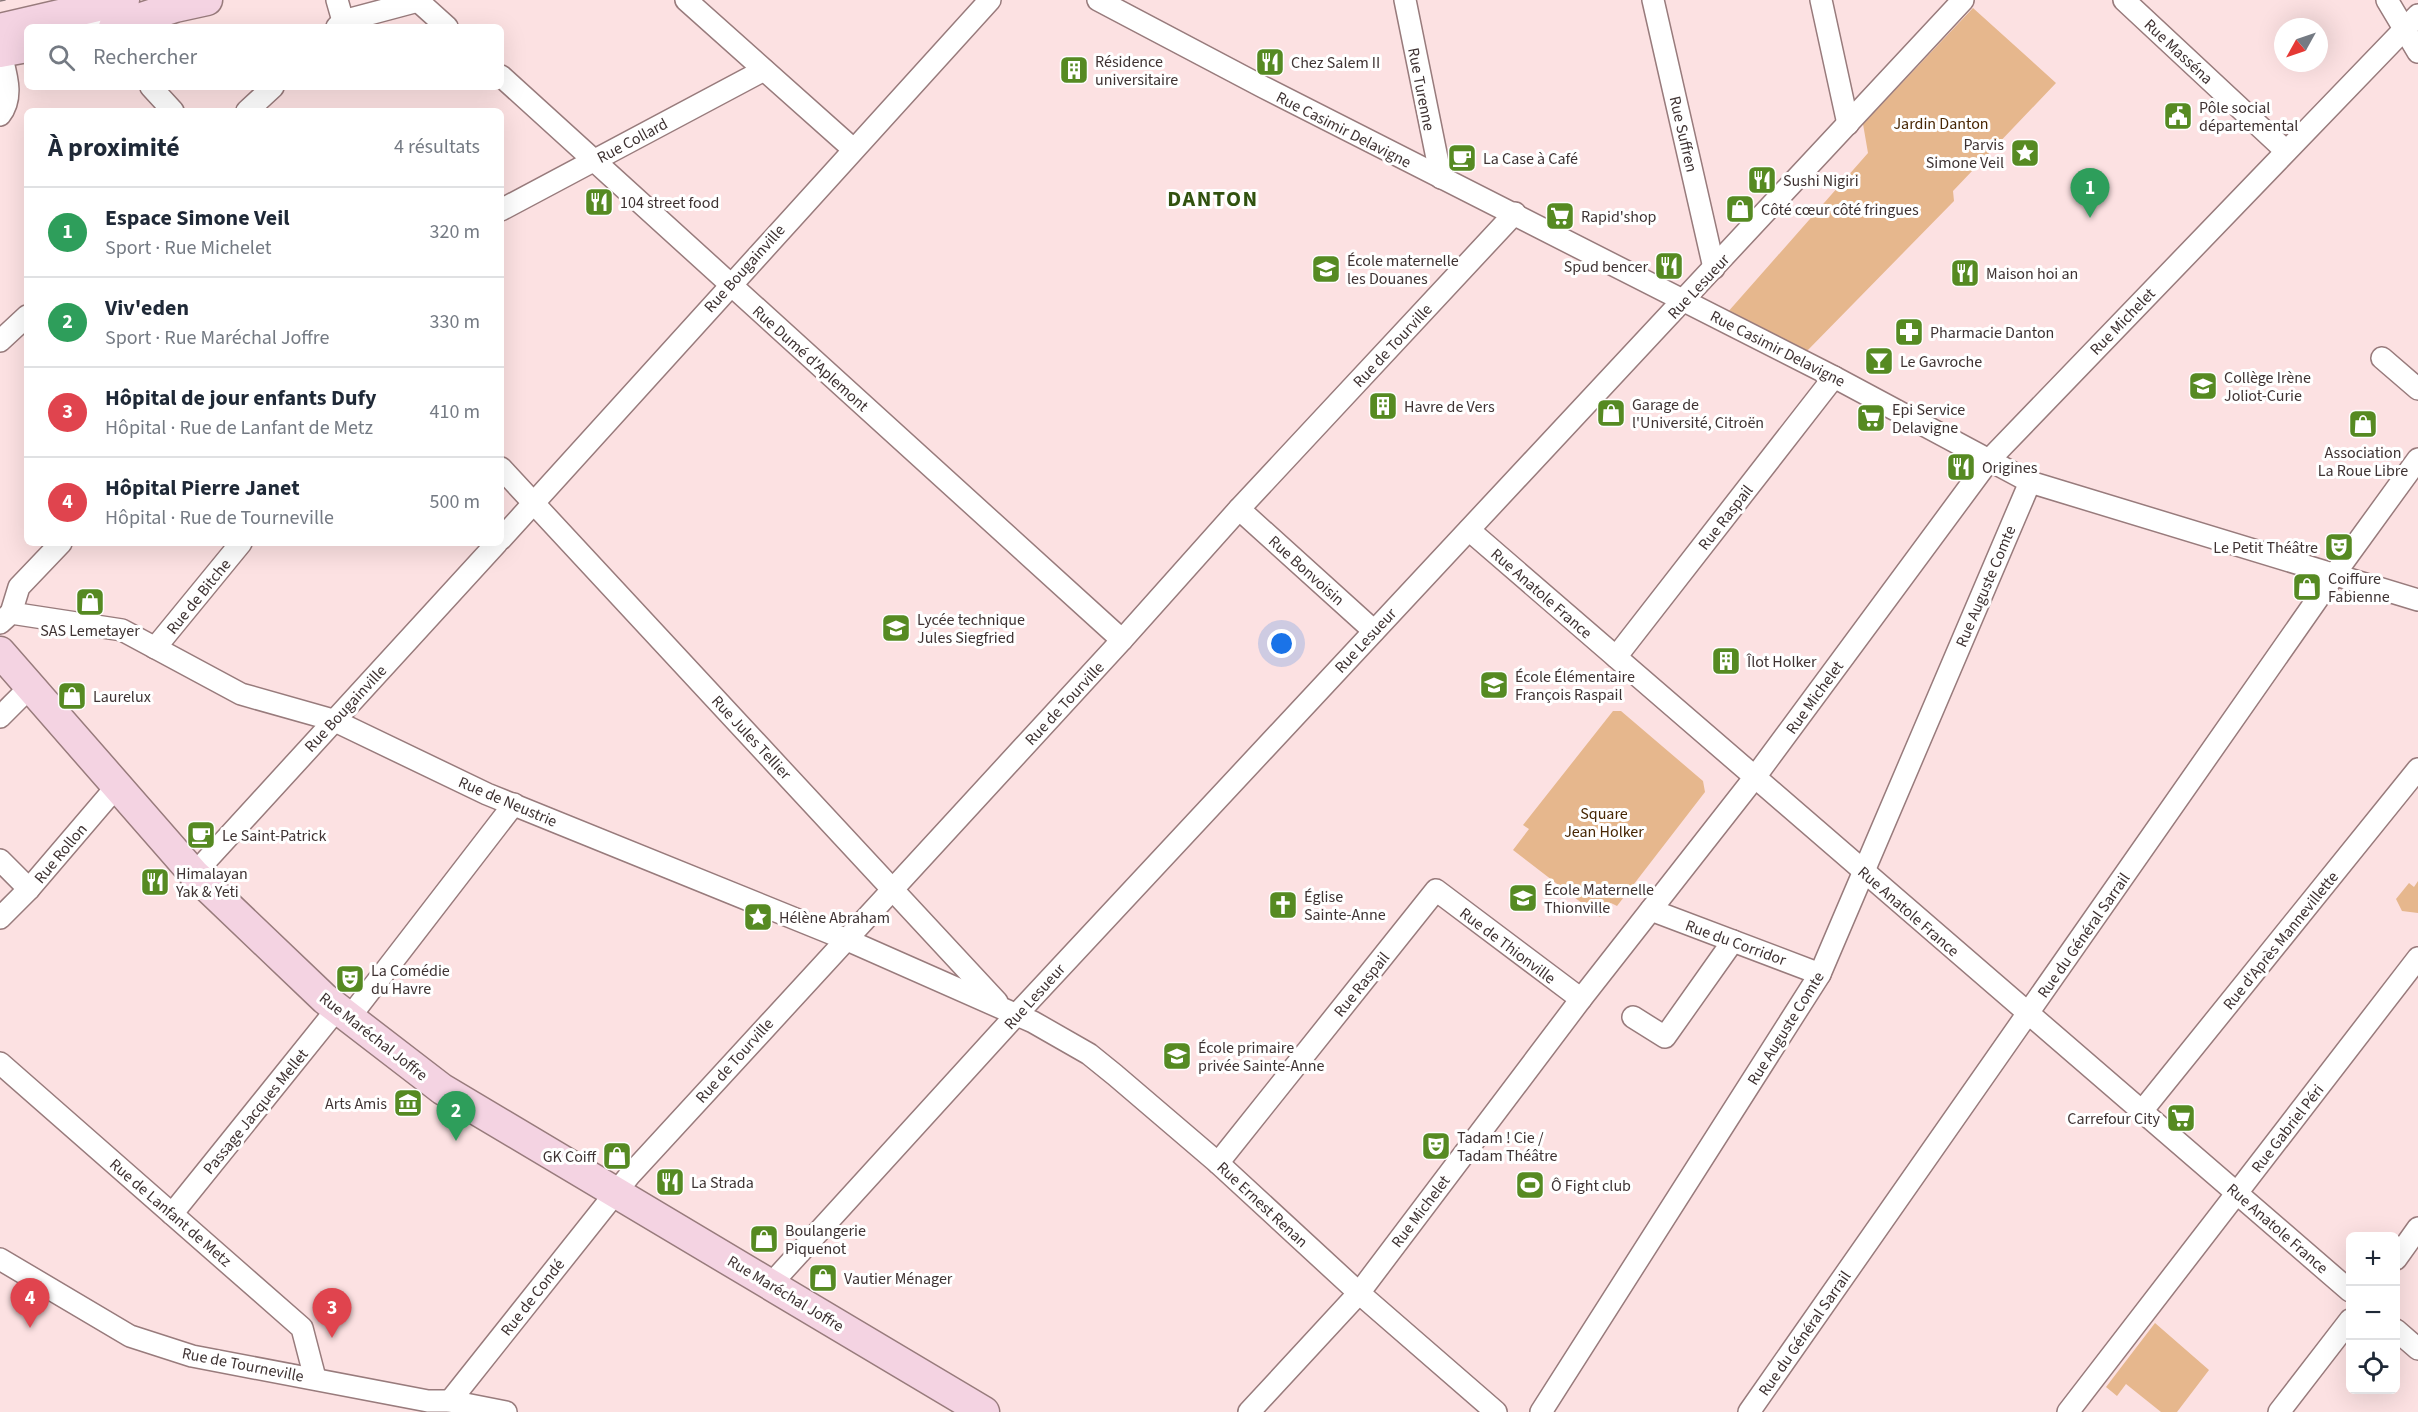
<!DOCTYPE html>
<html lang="fr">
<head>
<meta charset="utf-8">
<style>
  :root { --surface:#fff; --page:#f2f2f3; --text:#1f2937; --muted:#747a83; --line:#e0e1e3; --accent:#7c3aed }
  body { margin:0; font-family:"Source Sans 3",sans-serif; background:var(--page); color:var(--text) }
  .controls { position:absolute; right:18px; bottom:18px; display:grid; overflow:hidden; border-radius:9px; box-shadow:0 6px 24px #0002 }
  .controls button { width:54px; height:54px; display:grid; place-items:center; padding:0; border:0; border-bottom:2px solid var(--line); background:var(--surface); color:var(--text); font:30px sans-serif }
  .compass { position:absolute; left:2274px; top:18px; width:54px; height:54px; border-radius:50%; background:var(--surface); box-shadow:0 6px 24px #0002; rotate:230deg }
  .you { position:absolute; left:1282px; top:644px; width:21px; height:21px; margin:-15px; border:4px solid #fff; border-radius:50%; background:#1a73e8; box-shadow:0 0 0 9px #1a73e833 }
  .badge { display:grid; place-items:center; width:39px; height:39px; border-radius:50%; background:var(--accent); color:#fff; font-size:20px; font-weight:700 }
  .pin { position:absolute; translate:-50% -50px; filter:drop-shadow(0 2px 3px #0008) }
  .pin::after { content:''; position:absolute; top:32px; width:21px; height:18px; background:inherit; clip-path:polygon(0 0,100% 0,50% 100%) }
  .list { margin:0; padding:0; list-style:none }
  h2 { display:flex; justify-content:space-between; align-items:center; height:78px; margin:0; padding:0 24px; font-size:26px }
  h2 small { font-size:20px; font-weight:400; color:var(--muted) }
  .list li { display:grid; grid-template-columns:39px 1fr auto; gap:18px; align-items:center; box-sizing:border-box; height:90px; padding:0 24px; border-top:2px solid var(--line) }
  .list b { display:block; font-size:22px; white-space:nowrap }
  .list p { margin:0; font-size:20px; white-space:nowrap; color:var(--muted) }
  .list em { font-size:20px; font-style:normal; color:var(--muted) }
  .icon { flex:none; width:33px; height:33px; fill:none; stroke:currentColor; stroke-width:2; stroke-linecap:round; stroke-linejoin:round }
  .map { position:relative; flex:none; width:2418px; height:1412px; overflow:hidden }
  .search { position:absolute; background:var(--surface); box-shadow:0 6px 24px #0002; left:24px; top:24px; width:480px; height:66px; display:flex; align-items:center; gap:15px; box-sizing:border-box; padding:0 21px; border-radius:9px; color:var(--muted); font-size:22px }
  .panel { position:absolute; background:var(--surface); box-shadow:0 6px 24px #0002; left:24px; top:108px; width:480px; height:438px; border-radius:9px }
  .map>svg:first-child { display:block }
</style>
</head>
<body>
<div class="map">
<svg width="2418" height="1412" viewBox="0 0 2418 1412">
  <rect width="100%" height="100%" fill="#fce1e2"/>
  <g fill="#e6b78d">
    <path d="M 1973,8 L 2056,83 L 1953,191 L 1954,201 L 1805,353 L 1727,313 L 1868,153 L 1863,124 Z"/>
    <path d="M 1613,711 L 1621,711 L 1703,781 L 1705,792 L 1617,906 L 1611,903 L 1600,917 L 1513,850 L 1529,829 L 1523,825 Z"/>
    <path d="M 2418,881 L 2418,913 L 2402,911 L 2396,899 L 2409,883 L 2414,887 Z"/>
    <path d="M 2155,1323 L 2209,1370 L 2177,1412 L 2161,1412 L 2126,1384 L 2117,1396 L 2106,1387 Z"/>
  </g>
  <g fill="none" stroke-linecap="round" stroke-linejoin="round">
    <g stroke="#987b7c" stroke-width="24">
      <g id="minor">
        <path d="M 337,0 L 343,21"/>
        <path d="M 417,0 L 447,27"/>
        <path d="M 686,0 L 853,149"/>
        <path d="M 1098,0 L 1263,87 L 1834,377 L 2030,482 L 2418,600"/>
        <path d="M 1405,0 L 1441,178"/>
        <path d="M 1653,0 L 1714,268"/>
        <path d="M 1821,0 L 1848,124"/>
        <path d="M 2124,0 L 2286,151"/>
        <path d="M 2387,0 L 2418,52"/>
        <path d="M 81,10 L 96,27"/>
        <path d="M 337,27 L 343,21 L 418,1"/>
        <path d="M 0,50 C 5,72 15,96 0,115"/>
        <path d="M 501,76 L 1122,640"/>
        <path d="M 151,87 L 173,111"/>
        <path d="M 247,111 L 273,87"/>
        <path d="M 501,210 L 764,70"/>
        <path d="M 0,341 L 27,316"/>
        <path d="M 2382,358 L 2418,389"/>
        <path d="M 501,468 L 997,1002"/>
        <path d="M 1239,509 L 1374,631"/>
        <path d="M 1469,530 L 2350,1291"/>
        <path d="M 501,539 L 990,0"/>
        <path d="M 11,613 L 19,587 L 61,543"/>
        <path d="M 0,623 L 11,613 L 122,630 L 241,694 L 333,720 L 487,794 L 845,939 L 1033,1022 L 1089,1054 L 1115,1075 L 1218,1163 L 1359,1293 L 1496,1412"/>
        <path d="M 155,648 L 241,543"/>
        <path d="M 1616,657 L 1834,377"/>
        <path d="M 0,717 L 30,687"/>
        <path d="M 0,860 L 29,889"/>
        <path d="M 194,874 L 497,543"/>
        <path d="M 1651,910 L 1820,974"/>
        <path d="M 0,918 L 29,889 L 117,786"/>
        <path d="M 1633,1017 L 1665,1037 L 1733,941"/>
        <path d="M 349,1018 L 514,804"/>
        <path d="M 0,1063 L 302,1328 L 315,1378"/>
        <path d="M 2142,1111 L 2418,769"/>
        <path d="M 1218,1163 L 1436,890 L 1581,999"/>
        <path d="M 172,1214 L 337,1009"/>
        <path d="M 0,1259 L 130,1336 L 192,1356 L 428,1401 L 450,1401 L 506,1412"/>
        <path d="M 2396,1259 L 2418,1228"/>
        <path d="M 771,1284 L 1017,1014 L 1963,0"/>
        <path d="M 2396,1330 L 2418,1349"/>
        <path d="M 450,1401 L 629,1176 L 1122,640 L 1239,509 L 1515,213"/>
        <path d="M 1249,1412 L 1359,1293 L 1581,999 L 1755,777 L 1990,459 L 2418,15"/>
        <path d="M 1541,1412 L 1820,974 L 2030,482"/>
        <path d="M 1749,1412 L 2344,561 L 2418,459"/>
        <path d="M 2068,1412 L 2418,958"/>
        <path d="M 2279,1412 L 2350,1320"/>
      </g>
    </g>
    <g stroke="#987b7c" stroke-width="33">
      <g id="secondary">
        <path d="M 114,27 L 175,7 L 207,0"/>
        <path d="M 0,29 L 124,0"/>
        <path d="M 0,52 L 27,47"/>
        <path d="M 0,652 L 194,874 L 325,999 L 442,1089 L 984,1412"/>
      </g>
    </g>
    <use href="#minor" stroke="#fff" stroke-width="21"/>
    <use href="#secondary" stroke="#f4d3e2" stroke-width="30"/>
    <path stroke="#8a7879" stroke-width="1.5" d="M 0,1 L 5,0"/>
  </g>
  <defs>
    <g id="restaurant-square" transform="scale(1.5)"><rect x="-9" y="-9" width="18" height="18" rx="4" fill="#568a22" stroke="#fff"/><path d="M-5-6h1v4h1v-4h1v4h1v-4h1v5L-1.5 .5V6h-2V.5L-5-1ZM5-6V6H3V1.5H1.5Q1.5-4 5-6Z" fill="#fff"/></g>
    <g id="building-square" transform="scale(1.5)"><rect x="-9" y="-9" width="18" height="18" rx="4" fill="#568a22" stroke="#fff"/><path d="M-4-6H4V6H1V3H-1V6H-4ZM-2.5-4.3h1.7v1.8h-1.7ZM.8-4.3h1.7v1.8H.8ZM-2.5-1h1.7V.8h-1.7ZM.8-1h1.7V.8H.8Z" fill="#fff"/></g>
    <g id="civic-square" transform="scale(1.5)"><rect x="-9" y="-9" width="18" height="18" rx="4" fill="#568a22" stroke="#fff"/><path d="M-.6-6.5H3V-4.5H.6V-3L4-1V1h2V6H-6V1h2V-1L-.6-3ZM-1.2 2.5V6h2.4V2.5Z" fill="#fff"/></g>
    <g id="sight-square" transform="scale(1.5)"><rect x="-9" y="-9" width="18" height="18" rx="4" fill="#568a22" stroke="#fff"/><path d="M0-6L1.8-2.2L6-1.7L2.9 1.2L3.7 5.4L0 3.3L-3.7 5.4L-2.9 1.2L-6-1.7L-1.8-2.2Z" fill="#fff"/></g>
    <g id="cafe-square" transform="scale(1.5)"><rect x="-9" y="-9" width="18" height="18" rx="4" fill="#568a22" stroke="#fff"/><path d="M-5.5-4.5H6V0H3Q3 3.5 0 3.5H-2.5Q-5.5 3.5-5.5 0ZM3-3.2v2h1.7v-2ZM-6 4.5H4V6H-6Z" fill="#fff"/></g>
    <g id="shop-square" transform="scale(1.5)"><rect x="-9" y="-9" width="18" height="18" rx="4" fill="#568a22" stroke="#fff"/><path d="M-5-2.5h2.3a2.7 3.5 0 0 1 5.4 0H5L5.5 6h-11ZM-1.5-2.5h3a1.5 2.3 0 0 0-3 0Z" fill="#fff"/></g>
    <g id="supermarket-square" transform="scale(1.5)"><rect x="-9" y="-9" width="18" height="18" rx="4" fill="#568a22" stroke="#fff"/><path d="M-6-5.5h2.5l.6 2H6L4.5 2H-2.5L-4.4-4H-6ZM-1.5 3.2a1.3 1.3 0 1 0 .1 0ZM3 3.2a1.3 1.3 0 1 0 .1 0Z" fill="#fff"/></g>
    <g id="school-square" transform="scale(1.5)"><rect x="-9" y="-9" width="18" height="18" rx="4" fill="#568a22" stroke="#fff"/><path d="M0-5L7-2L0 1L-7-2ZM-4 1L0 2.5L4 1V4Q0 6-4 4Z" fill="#fff"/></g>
    <g id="pharmacy-square" transform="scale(1.5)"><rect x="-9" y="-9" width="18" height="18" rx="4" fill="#568a22" stroke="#fff"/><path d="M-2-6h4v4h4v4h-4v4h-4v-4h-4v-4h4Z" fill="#fff"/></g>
    <g id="bar-square" transform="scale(1.5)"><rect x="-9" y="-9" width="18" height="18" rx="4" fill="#568a22" stroke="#fff"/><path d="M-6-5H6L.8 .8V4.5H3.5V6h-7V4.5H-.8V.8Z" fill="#fff"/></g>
    <g id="theatre-square" transform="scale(1.5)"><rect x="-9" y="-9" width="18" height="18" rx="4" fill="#568a22" stroke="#fff"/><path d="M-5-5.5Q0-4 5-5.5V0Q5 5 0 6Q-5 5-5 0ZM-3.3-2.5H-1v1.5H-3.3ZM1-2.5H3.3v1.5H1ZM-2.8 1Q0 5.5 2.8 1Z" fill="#fff"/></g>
    <g id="church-square" transform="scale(1.5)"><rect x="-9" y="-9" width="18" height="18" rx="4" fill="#568a22" stroke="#fff"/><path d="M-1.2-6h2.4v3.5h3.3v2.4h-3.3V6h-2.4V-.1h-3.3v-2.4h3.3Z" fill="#fff"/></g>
    <g id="museum-square" transform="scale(1.5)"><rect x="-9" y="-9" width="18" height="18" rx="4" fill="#568a22" stroke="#fff"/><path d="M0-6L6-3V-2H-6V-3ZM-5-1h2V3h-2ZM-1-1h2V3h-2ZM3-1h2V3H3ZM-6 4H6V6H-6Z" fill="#fff"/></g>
    <g id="stadium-square" transform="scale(1.5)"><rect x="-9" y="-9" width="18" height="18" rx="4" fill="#568a22" stroke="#fff"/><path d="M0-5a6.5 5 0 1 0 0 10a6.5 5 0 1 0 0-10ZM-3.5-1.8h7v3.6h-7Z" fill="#fff"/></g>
  </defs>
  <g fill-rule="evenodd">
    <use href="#restaurant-square" x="1270" y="62"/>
    <use href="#building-square" x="1074" y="70"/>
    <use href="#civic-square" x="2178" y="116"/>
    <use href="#sight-square" x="2025" y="153"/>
    <use href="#cafe-square" x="1462" y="158"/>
    <use href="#restaurant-square" x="1762" y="180"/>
    <use href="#restaurant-square" x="599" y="202"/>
    <use href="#shop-square" x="1740" y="209"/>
    <use href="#supermarket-square" x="1560" y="216"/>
    <use href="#restaurant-square" x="1669" y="266"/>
    <use href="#school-square" x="1326" y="269"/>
    <use href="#restaurant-square" x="1965" y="273"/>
    <use href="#pharmacy-square" x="1909" y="332"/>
    <use href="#bar-square" x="1879" y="361"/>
    <use href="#school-square" x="2203" y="386"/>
    <use href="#building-square" x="1383" y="406"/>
    <use href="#shop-square" x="1611" y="413"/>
    <use href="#supermarket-square" x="1871" y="418"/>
    <use href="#shop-square" x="2363" y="424"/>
    <use href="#restaurant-square" x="1961" y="467"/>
    <use href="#theatre-square" x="2339" y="547"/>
    <use href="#shop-square" x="2307" y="587"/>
    <use href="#shop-square" x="90" y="602"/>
    <use href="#school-square" x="896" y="628"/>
    <use href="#building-square" x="1726" y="661"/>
    <use href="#school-square" x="1494" y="685"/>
    <use href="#shop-square" x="72" y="696"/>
    <use href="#cafe-square" x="201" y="835"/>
    <use href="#restaurant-square" x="155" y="882"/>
    <use href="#school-square" x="1523" y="898"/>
    <use href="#church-square" x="1283" y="905"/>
    <use href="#sight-square" x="758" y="917"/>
    <use href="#theatre-square" x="350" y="979"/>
    <use href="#school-square" x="1177" y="1056"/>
    <use href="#museum-square" x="408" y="1103"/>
    <use href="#supermarket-square" x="2181" y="1118"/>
    <use href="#theatre-square" x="1436" y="1146"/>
    <use href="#shop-square" x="617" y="1156"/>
    <use href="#restaurant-square" x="670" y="1182"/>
    <use href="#stadium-square" x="1530" y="1185"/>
    <use href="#shop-square" x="764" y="1239"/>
    <use href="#shop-square" x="823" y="1278"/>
  </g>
  <g text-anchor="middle" stroke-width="6" stroke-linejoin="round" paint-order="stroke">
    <g font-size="16" fill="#3e3232" stroke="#fff">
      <text transform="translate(2179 51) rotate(43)" y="6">Rue Masséna</text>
      <text transform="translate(1422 89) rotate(79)" y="6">Rue Turenne</text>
      <text transform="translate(1344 129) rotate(27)" y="6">Rue Casimir Delavigne</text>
      <text transform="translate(1684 134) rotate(77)" y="6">Rue Suffren</text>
      <text transform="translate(632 140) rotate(-28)" y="6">Rue Collard</text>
      <text transform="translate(744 268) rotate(-48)" y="6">Rue Bougainville</text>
      <text transform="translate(1698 286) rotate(-47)" y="6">Rue Lesueur</text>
      <text transform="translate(2122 321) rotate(-46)" y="6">Rue Michelet</text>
      <text transform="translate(1392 345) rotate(-47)" y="6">Rue de Tourville</text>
      <text transform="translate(1778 348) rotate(27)" y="6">Rue Casimir Delavigne</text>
      <text transform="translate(811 358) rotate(42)" y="6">Rue Dumé d'Aplemont</text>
      <text transform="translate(1725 517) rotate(-52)" y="6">Rue Raspail</text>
      <text transform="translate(1307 570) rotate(42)" y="6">Rue Bonvoisin</text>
      <text transform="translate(1985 586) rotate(-67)" y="6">Rue Auguste Comte</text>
      <text transform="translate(1542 593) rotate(41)" y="6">Rue Anatole France</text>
      <text transform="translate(198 596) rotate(-51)" y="6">Rue de Bitche</text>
      <text transform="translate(1365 640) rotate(-47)" y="6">Rue Lesueur</text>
      <text transform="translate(1814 697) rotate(-54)" y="6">Rue Michelet</text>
      <text transform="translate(1064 703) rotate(-47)" y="6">Rue de Tourville</text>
      <text transform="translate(345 708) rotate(-47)" y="6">Rue Bougainville</text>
      <text transform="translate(752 737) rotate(47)" y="6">Rue Jules Tellier</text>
      <text transform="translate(508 801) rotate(23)" y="6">Rue de Neustrie</text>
      <text transform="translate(60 853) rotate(-50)" y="6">Rue Rollon</text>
      <text transform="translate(1909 911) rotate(41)" y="6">Rue Anatole France</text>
      <text transform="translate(2083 935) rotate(-55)" y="6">Rue du Général Sarrail</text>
      <text transform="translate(2280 940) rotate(-51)" y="6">Rue d'Après Mannevillette</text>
      <text transform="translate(1736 942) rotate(20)" y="6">Rue du Corridor</text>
      <text transform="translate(1508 945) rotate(37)" y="6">Rue de Thionville</text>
      <text transform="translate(1361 984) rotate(-51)" y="6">Rue Raspail</text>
      <text transform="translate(1034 996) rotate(-48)" y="6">Rue Lesueur</text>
      <text transform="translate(1785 1028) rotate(-58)" y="6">Rue Auguste Comte</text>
      <text transform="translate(374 1036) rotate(38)" y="6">Rue Maréchal Joffre</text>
      <text transform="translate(734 1060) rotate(-48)" y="6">Rue de Tourville</text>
      <text transform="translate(255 1111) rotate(-51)" y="6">Passage Jacques Mellet</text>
      <text transform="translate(2287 1128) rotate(-52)" y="6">Rue Gabriel Péri</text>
      <text transform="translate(1263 1204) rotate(43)" y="6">Rue Ernest Renan</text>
      <text transform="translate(1420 1211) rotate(-53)" y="6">Rue Michelet</text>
      <text transform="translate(171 1212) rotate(41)" y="6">Rue de Lanfant de Metz</text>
      <text transform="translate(2278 1228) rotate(41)" y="6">Rue Anatole France</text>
      <text transform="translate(786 1293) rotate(31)" y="6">Rue Maréchal Joffre</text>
      <text transform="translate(532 1297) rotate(-52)" y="6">Rue de Condé</text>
      <text transform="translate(1804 1333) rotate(-55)" y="6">Rue du Général Sarrail</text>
      <text transform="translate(243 1364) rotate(11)" y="6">Rue de Tourneville</text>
    </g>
    <g font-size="16" fill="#3e3232" stroke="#fff" text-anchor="start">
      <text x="1095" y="67">Résidence<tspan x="1095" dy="18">universitaire</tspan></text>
      <text x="1291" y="68">Chez Salem II</text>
      <text x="2199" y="113">Pôle social<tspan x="2199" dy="18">départemental</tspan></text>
      <text x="2004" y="150" text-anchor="end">Parvis<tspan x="2004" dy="18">Simone Veil</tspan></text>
      <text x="1483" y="164">La Case à Café</text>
      <text x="1783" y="186">Sushi Nigiri</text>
      <text x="620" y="208">104 street food</text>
      <text x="1761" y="215">Côté cœur côté fringues</text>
      <text x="1581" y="222">Rapid'shop</text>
      <text x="1347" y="266">École maternelle<tspan x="1347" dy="18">les Douanes</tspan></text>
      <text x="1648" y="272" text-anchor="end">Spud bencer</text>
      <text x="1986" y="279">Maison hoi an</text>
      <text x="1930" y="338">Pharmacie Danton</text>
      <text x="1900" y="367">Le Gavroche</text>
      <text x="2224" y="383">Collège Irène<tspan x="2224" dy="18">Joliot-Curie</tspan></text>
      <text x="1632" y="410">Garage de<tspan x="1632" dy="18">l'Université, Citroën</tspan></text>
      <text x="1404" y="412">Havre de Vers</text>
      <text x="1892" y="415">Epi Service<tspan x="1892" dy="18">Delavigne</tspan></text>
      <text x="2363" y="458" text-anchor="middle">Association<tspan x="2363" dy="18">La Roue Libre</tspan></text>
      <text x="1982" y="473">Origines</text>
      <text x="2318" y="553" text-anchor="end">Le Petit Théâtre</text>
      <text x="2328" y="584">Coiffure<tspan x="2328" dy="18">Fabienne</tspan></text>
      <text x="917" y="625">Lycée technique<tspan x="917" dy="18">Jules Siegfried</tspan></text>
      <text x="90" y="636" text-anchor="middle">SAS Lemetayer</text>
      <text x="1747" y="667">Îlot Holker</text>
      <text x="1515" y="682">École Élémentaire<tspan x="1515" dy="18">François Raspail</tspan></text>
      <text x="93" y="702">Laurelux</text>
      <text x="222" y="841">Le Saint-Patrick</text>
      <text x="176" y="879">Himalayan<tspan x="176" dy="18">Yak &amp; Yeti</tspan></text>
      <text x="1544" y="895">École Maternelle<tspan x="1544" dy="18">Thionville</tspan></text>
      <text x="1304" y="902">Église<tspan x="1304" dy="18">Sainte-Anne</tspan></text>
      <text x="779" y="923">Hélène Abraham</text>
      <text x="371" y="976">La Comédie<tspan x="371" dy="18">du Havre</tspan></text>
      <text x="1198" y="1053">École primaire<tspan x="1198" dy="18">privée Sainte-Anne</tspan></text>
      <text x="387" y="1109" text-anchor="end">Arts Amis</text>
      <text x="2160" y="1124" text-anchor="end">Carrefour City</text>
      <text x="1457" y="1143">Tadam ! Cie /<tspan x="1457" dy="18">Tadam Théâtre</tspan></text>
      <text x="596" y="1162" text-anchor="end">GK Coiff</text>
      <text x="691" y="1188">La Strada</text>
      <text x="1551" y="1191">Ô Fight club</text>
      <text x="785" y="1236">Boulangerie<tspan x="785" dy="18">Piquenot</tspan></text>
      <text x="844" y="1284">Vautier Ménager</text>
    </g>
    <g font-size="16" fill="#472603" stroke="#fff">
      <text x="1941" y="129">Jardin Danton</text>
      <text x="1604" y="819">Square<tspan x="1604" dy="18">Jean Holker</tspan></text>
    </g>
    <g font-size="22" font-weight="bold" letter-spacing="1.5" fill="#31520f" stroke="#fff">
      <text x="1213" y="206">DANTON</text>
    </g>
  </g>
</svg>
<div class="controls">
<button>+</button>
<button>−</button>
<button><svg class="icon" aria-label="locate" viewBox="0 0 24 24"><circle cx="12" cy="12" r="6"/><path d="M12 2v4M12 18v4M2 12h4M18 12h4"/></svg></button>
</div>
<svg class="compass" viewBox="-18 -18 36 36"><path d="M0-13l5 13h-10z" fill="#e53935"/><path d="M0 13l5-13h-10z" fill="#747a83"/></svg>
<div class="you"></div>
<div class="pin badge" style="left:2090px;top:218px;background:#2e9e5b">1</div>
<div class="pin badge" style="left:456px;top:1141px;background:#2e9e5b">2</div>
<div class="pin badge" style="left:332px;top:1338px;background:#e0444e">3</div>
<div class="pin badge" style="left:30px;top:1328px;background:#e0444e">4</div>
<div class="search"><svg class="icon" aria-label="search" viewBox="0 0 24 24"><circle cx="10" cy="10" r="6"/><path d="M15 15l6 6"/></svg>Rechercher</div>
<section class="panel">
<h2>À proximité<small>4 résultats</small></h2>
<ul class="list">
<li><span class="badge" style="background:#2e9e5b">1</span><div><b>Espace Simone Veil</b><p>Sport · Rue Michelet</p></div><em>320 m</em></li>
<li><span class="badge" style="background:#2e9e5b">2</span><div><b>Viv'eden</b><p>Sport · Rue Maréchal Joffre</p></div><em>330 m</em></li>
<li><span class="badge" style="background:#e0444e">3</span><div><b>Hôpital de jour enfants Dufy</b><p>Hôpital · Rue de Lanfant de Metz</p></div><em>410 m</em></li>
<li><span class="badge" style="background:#e0444e">4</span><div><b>Hôpital Pierre Janet</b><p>Hôpital · Rue de Tourneville</p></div><em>500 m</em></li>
</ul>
</section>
</div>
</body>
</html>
